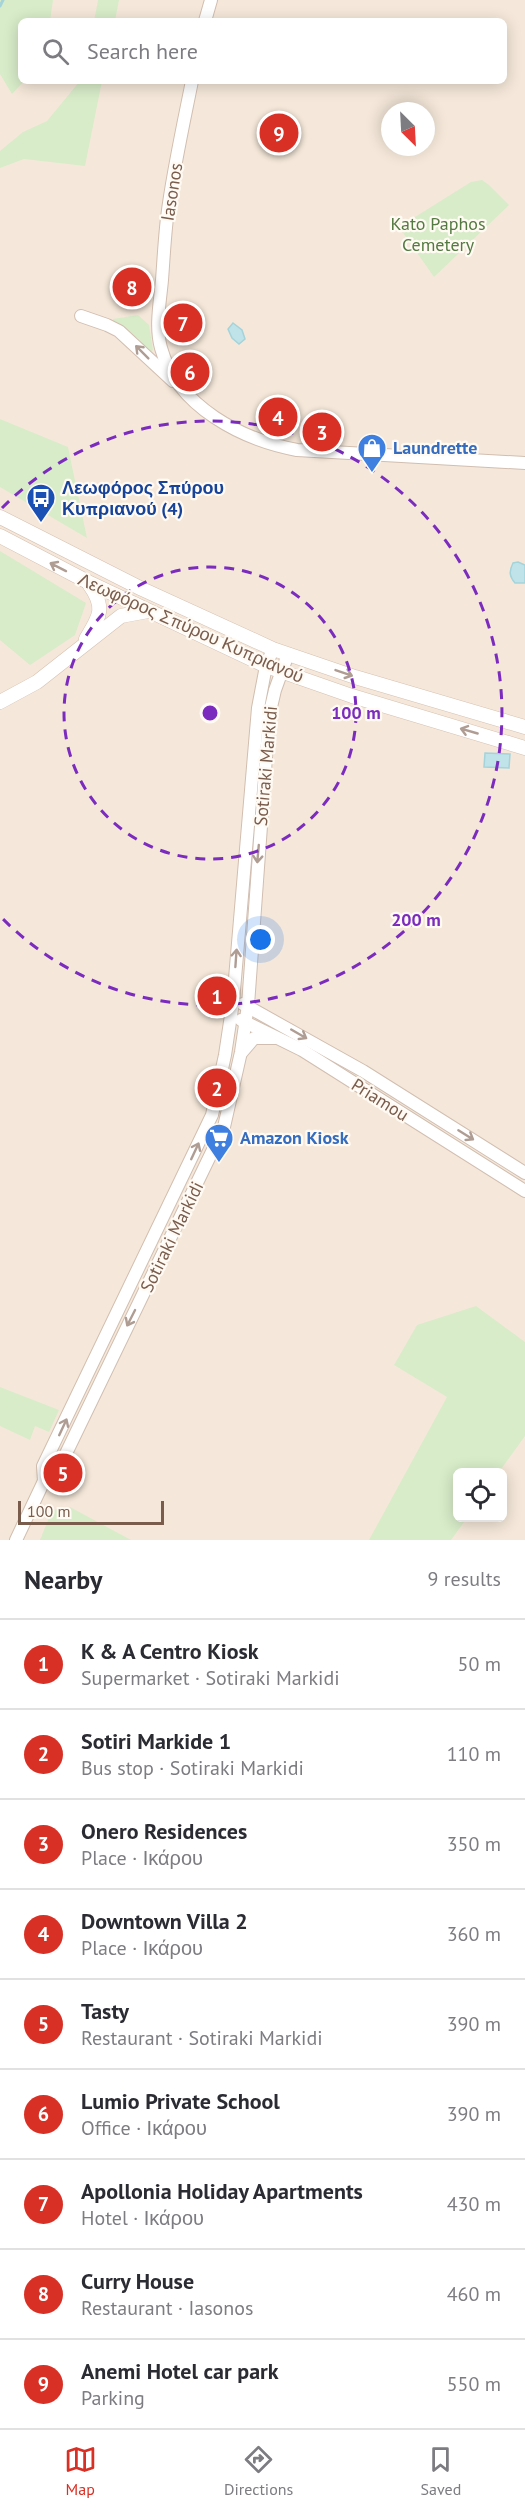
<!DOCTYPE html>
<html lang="en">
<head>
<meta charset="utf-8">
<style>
  :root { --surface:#fff; --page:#f2f2f3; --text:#2b2b33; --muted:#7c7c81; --line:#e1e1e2; --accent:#d93025 }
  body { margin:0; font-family:"PT Sans",sans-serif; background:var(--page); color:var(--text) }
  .controls { position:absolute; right:18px; bottom:18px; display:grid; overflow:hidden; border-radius:9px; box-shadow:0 3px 15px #0003 }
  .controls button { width:54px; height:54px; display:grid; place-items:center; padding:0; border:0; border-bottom:2px solid var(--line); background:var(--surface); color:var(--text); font:30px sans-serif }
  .compass { position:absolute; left:381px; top:102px; width:54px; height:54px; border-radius:50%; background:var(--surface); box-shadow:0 3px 15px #0003; rotate:156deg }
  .scale { position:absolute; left:18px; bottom:15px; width:146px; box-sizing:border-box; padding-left:6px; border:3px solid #7a5c4d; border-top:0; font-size:16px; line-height:21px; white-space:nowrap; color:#7a5c4d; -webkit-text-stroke:4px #fffaf3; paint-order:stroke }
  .you { position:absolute; left:261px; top:940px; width:21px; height:21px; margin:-15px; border:4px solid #fff; border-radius:50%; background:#1a73e8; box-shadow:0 0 0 9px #1a73e833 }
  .badge { display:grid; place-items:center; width:39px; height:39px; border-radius:50%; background:var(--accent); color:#fff; font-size:20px; font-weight:700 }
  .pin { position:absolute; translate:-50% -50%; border:3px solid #fff; box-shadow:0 2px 6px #0006 }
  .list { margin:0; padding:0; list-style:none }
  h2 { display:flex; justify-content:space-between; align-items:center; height:78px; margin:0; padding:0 24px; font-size:26px }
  h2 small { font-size:20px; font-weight:400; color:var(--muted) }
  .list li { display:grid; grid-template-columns:39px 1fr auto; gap:18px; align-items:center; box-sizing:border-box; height:90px; padding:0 24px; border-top:2px solid var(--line) }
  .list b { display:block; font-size:22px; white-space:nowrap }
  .list p { margin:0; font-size:20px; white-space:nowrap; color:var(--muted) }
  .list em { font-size:20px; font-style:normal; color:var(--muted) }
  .icon { flex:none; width:33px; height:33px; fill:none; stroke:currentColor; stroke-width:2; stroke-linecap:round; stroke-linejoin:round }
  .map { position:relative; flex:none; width:525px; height:1540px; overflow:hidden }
  .search { position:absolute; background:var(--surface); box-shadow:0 3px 15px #0003; left:18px; right:18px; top:18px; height:66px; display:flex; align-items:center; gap:15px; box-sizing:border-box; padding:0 21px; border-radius:9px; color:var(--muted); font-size:22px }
  .sheet { height:888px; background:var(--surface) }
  nav { display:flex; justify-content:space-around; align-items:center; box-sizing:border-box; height:84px; border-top:2px solid var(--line); background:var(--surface); font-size:16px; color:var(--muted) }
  nav a { display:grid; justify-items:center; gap:3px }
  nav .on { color:var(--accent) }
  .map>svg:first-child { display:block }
</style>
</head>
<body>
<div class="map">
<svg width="525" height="1540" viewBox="0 0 525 1540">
  <rect width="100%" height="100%" fill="#fdf6ec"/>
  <path fill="#f5e8da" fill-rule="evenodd" d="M 0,0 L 525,0 L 525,1540 L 0,1540 ZM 21,21 L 504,21 L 504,81 L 21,81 ZM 390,111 L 426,111 L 426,147 L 390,147 ZM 458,1472 L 502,1472 L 502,1518 L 458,1518 Z"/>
  <g fill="#d8ecc9">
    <path d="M 0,0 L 53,0 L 50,21 L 21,21 L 21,81 L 24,81 L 12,94 L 0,74 Z"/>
    <path d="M 98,0 L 119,0 L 115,21 L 94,21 Z"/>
    <path d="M 80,81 L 102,81 L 85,166 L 24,159 L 0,168 L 0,151 L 23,132 L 47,121 Z"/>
    <path d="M 482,180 L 489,185 L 509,205 L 434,277 L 399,227 L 471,182 Z"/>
    <path d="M 138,315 L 149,325 L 153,350 L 150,352 L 139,339 L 112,322 L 113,319 Z"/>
    <path d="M 0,419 L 68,447 L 87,538 L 0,487 Z"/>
    <path d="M 0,551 L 86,603 L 75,635 L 30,665 L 0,640 Z"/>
    <path d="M 476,1306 L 525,1342 L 525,1436 L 499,1472 L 458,1472 L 458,1518 L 467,1518 L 451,1540 L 369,1540 L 447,1397 L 394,1365 L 417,1325 Z"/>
    <path d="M 0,1387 L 59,1410 L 49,1432 L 35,1426 L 30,1440 L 0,1426 Z"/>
    <path d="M 70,1507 L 131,1540 L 40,1540 L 52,1510 Z"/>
  </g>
  <g fill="#bfe3e8" stroke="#a5d3da" stroke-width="1.5">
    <path d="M 233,323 L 242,330 L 245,339 L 239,344 L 232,338 L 228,329 Z"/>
    <path d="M 518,562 L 525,565 L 525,583 L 515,583 C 509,576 509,571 513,563 Z"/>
    <path d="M 485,753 L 510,754 L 509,768 L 484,767 Z"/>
  </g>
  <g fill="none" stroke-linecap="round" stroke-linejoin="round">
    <path stroke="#a5d3da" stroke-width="3" d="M 0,6 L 3,0"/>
    <g stroke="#d1beb0" stroke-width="14">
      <g id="tertiary">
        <path d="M 205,21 L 211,0"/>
        <path d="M 192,81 C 184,121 175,162 169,203 C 165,228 164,254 162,280 C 160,302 155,327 161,348 C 177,407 243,440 297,450 L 525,463"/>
        <path d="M 81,316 L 107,325 L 119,331 L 173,381"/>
        <path d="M 243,1004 L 363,1071 L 525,1173"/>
        <path d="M 241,1020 L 302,1050 L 525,1191"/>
        <path d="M 242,1052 L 254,1038 L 275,1038"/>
        <path d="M 44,1481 L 43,1466 L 212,1115 L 225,1055 L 233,1002 L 258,708 L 266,666 L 273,649"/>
        <path d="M 16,1540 L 44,1481 L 59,1468 L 224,1127 L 241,1052 L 248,1005 L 269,716 L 275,690 L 288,654"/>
      </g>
    </g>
    <g stroke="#d6c0b0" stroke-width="15">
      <g id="secondary">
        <path d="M 0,517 L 142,589 L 273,649 L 355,677 L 525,727"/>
        <path d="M 0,536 L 88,582 L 266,666 L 352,696 L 525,748"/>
        <path d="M 86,639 C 100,616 106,608 89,584"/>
        <path d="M 0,702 L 37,682 L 121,616 L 148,611"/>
      </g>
    </g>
    <use href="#tertiary" stroke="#fff" stroke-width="12"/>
    <use href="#secondary" stroke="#fff" stroke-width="14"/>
  </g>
  <defs><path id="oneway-shaft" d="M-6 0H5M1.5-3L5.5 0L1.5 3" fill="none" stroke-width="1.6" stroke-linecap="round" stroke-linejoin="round" transform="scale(1.5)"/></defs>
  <g stroke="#af9d94">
    <use href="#oneway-shaft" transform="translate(142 352) rotate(-135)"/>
    <use href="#oneway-shaft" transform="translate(58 567) rotate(-153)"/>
    <use href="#oneway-shaft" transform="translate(344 673) rotate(19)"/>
    <use href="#oneway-shaft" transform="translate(469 731) rotate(-164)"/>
    <use href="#oneway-shaft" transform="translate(258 854) rotate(95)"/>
    <use href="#oneway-shaft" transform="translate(236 958) rotate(-86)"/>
    <use href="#oneway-shaft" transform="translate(299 1034) rotate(30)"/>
    <use href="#oneway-shaft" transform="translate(466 1135) rotate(32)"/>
    <use href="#oneway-shaft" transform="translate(195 1151) rotate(-65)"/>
    <use href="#oneway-shaft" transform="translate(131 1318) rotate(117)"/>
    <use href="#oneway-shaft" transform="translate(63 1427) rotate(-65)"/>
  </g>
  <g fill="none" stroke="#7b2cbf" stroke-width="3" stroke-dasharray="10 8">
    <circle cx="210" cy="713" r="146"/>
    <path d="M2 508A292 292 0 1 1 2 918"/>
  </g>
  <defs>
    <g id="shop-pin" transform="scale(1.5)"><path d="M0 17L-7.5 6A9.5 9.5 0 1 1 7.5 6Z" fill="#3f7fe0" stroke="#fffaf3"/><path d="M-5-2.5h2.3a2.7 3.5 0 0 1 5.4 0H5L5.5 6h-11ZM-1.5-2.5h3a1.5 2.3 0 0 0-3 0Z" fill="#fff"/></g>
    <g id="bus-pin" transform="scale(1.5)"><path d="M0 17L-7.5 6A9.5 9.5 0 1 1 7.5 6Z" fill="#1a4fb4" stroke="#fffaf3"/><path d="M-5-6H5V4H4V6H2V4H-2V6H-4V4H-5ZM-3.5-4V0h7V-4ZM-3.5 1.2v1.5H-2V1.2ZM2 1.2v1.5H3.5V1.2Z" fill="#fff"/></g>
    <g id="supermarket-pin" transform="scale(1.5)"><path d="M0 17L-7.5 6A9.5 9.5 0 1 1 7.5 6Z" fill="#3f7fe0" stroke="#fffaf3"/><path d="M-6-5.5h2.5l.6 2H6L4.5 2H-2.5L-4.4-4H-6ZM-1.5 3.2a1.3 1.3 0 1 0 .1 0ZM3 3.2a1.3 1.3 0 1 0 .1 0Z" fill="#fff"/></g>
  </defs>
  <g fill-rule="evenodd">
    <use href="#shop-pin" x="372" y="448"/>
    <use href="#bus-pin" x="41" y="498"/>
    <use href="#supermarket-pin" x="219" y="1138"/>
  </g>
  <g text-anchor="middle" stroke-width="4.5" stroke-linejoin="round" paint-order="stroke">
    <g font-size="18" fill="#7a5c4d" stroke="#fffaf3">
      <text transform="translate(172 192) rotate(-81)" y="6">Iasonos</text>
      <text transform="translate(191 628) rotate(24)" y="6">Λεωφόρος Σπύρου Κυπριανού</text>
      <text transform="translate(266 766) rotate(-85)" y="6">Sotiraki Markidi</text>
      <text transform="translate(380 1100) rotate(32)" y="6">Priamou</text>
      <text transform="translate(172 1237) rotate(-64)" y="6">Sotiraki Markidi</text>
    </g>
    <g font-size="18" fill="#537a41" stroke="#fffaf3">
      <text x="438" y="230">Kato Paphos<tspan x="438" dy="21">Cemetery</tspan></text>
    </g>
    <g font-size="18" font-weight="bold" fill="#366cbe" stroke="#fffaf3" text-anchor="start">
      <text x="393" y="454">Laundrette</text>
      <text x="240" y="1144">Amazon Kiosk</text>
    </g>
    <g font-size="18" font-weight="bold" fill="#164399" stroke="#fffaf3" text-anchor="start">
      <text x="62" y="494">Λεωφόρος Σπύρου<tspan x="62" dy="21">Κυπριανού (4)</tspan></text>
    </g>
  </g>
  <circle cx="210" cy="713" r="9" fill="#7b2cbf" stroke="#fffaf3" stroke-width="3"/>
  <g font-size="18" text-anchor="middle" font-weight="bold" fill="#7b2cbf" stroke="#fffaf3" stroke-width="4.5" stroke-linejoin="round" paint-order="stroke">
    <text x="356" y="719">100 m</text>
    <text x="416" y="926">200 m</text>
  </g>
</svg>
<div class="controls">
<button><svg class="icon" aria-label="locate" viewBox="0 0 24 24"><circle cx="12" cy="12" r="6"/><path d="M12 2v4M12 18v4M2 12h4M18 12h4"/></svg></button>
</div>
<svg class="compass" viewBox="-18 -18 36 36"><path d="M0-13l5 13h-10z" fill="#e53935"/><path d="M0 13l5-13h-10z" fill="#7c7c81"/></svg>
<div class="scale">100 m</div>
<div class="you"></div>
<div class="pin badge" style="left:217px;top:996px">1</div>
<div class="pin badge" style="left:217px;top:1088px">2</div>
<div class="pin badge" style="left:322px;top:432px">3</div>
<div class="pin badge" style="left:278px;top:417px">4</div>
<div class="pin badge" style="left:63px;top:1473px">5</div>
<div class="pin badge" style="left:190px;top:372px">6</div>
<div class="pin badge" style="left:183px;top:323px">7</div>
<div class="pin badge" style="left:132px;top:287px">8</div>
<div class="pin badge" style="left:279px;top:133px">9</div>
<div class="search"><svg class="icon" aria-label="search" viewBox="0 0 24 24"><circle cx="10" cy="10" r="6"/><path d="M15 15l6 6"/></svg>Search here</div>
</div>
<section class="sheet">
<h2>Nearby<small>9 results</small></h2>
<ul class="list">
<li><span class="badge">1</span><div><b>K &amp; A Centro Kiosk</b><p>Supermarket · Sotiraki Markidi</p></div><em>50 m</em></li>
<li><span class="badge">2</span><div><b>Sotiri Markide 1</b><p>Bus stop · Sotiraki Markidi</p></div><em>110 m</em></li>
<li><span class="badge">3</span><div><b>Onero Residences</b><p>Place · Ικάρου</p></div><em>350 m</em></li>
<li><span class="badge">4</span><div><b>Downtown Villa 2</b><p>Place · Ικάρου</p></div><em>360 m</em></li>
<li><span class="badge">5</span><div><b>Tasty</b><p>Restaurant · Sotiraki Markidi</p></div><em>390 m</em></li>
<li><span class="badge">6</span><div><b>Lumio Private School</b><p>Office · Ικάρου</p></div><em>390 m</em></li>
<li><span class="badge">7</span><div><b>Apollonia Holiday Apartments</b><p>Hotel · Ικάρου</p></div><em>430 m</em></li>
<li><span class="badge">8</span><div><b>Curry House</b><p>Restaurant · Iasonos</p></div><em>460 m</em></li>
<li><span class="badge">9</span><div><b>Anemi Hotel car park</b><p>Parking</p></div><em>550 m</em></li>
</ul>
</section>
<nav>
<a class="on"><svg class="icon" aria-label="map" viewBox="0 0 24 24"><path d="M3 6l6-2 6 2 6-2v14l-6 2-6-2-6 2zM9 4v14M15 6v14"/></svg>Map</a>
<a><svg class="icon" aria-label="directions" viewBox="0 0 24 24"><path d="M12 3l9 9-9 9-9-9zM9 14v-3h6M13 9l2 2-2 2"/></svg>Directions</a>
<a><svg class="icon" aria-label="saved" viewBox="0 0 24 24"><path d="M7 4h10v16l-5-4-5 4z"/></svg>Saved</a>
</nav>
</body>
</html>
